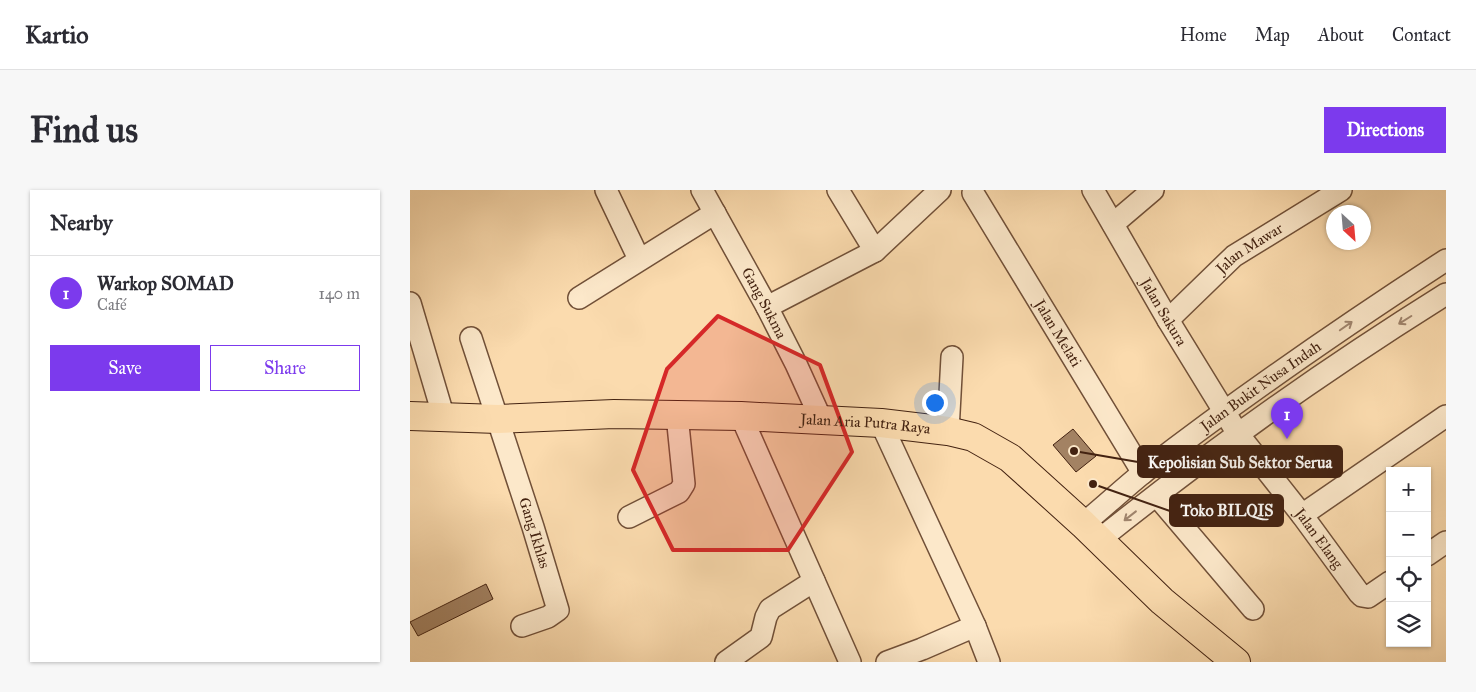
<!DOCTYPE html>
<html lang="en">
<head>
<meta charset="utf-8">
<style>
  :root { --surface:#fff; --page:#f7f7f7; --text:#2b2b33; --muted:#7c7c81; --line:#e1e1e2; --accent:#7c3aed }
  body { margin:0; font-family:"IM FELL Great Primer",serif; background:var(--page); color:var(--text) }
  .controls { position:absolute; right:15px; bottom:15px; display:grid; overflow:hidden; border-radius:0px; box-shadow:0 1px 4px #0004 }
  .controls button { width:45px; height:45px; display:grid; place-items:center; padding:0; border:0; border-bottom:1px solid var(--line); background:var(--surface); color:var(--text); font:25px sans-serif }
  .compass { position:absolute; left:916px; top:15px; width:45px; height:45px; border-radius:50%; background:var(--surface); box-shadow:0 1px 4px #0004; rotate:154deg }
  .you { position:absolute; left:524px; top:212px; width:18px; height:18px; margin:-12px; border:4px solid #fff; border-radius:50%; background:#1a73e8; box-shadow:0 0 0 8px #1a73e833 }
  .badge { display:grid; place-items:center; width:32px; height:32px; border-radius:50%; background:var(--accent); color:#fff; font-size:16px; font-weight:700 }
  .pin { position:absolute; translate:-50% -41px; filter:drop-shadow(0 1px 2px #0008) }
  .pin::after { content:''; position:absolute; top:26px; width:18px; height:15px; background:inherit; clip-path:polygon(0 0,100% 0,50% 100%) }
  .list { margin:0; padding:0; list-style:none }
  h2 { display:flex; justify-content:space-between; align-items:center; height:65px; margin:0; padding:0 20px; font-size:21px }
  h2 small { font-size:16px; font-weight:400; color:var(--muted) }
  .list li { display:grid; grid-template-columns:32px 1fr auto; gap:15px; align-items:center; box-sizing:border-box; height:75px; padding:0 20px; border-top:1px solid var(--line) }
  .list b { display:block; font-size:19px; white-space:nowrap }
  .list p { margin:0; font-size:16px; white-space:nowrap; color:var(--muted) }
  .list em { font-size:16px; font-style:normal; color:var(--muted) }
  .actions { display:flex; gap:10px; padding:15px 20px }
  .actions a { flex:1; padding:11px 0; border:1px solid var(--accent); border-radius:0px; text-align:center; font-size:18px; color:var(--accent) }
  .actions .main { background:var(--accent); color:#fff }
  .icon { flex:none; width:28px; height:28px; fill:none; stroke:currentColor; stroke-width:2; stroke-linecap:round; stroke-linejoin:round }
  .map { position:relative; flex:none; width:1036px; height:472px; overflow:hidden; border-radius:0px }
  header { display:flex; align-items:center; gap:30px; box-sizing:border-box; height:70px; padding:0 25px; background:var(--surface); border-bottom:1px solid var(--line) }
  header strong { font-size:24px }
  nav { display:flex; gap:28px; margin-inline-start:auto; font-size:18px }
  .intro { display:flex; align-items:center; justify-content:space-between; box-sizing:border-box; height:120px; padding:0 30px }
  h1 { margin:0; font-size:35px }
  .button { padding:12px 22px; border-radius:0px; background:var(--accent); color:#fff; font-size:18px; font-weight:700 }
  main { display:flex; gap:30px; padding:0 30px }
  aside { flex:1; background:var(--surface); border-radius:0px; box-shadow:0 1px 4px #0004 }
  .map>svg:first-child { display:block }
</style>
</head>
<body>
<header>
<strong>Kartio</strong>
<nav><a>Home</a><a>Map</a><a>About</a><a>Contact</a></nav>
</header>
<div class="intro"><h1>Find us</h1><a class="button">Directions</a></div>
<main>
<aside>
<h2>Nearby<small></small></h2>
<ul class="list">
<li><span class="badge">1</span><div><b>Warkop SOMAD</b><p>Café</p></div><em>140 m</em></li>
</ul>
<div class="actions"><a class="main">Save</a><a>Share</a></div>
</aside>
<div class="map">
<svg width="1036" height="472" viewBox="0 0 1036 472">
  <rect width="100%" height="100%" fill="#fbdbae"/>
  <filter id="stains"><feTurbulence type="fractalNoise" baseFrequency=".004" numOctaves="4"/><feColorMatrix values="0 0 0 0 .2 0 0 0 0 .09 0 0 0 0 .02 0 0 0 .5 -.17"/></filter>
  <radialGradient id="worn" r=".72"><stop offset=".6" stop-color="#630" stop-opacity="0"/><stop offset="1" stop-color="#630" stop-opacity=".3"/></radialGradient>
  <g fill="#a38263" stroke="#432211">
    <path d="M 663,239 L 686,266 L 666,282 L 643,255 Z"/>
    <path d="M 76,394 L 83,409 L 8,446 L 0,432 Z"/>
  </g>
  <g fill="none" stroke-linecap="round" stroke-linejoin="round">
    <g stroke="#715038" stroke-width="24">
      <g id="minor">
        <path d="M 196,0 L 229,69"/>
        <path id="s1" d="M 292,0 L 357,117 L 386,174 L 411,229"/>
        <path d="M 428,0 L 465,61"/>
        <path id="s2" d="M 683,0 L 758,130 L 828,244 L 892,325 L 949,403 L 952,406 L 958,407 L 980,392"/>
        <path id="s3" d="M 563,3 L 733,283"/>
        <path d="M 703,34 L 743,0"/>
        <path d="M 169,108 L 305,23"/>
        <path d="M 0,113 L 34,228"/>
        <path d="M 357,117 L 465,61 L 530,0"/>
        <path id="s4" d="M 758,130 L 824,66 L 931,0"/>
        <path id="s5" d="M 61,148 L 123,337 L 148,420 L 138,427 L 112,436"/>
        <path d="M 331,226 L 440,472"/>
        <path d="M 471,233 L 565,436 L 579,472"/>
        <path d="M 538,241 L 542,167"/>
        <path d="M 747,306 L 843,419"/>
        <path d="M 892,325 L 1036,226"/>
        <path d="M 219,327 L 269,302 L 274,294 L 267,225"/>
        <path id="s6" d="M 673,334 C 694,317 713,299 734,282 C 831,207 933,137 1036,70"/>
        <path d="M 689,350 C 800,261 916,179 1036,104"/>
        <path d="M 1017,365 L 1036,352"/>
        <path d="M 316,472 L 351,447 L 356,427 L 360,419 L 404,391"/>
        <path d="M 477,472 L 512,459 L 565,436"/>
      </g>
    </g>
    <g stroke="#432211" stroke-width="30">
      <g id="major">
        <path id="s7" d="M 0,226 L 88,229 L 204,224 L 331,226 L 471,233 L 538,241 L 563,247 L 600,268 L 673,334 L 752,411 L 826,472"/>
      </g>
    </g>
    <use href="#minor" stroke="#fce8ca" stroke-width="21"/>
    <use href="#major" stroke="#fbdbae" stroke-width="28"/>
  </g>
  <defs><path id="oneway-shaft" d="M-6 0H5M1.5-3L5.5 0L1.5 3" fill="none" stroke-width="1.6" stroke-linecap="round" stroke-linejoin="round" transform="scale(1.25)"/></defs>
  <g stroke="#a0856e">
    <use href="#oneway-shaft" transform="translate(995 130) rotate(148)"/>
    <use href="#oneway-shaft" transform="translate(936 136) rotate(-35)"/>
    <use href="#oneway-shaft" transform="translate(720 326) rotate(142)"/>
  </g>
  <path fill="#d62828" fill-opacity="0.2" stroke="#d62828" stroke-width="4" stroke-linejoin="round" d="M 308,126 L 410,175 L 442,262 L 378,360 L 263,360 L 223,280 L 257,179 Z"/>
  <g text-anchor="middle" stroke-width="4" stroke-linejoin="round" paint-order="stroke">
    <g font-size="15" fill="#432211" stroke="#fce8ca">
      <text dy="5" stroke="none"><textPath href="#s4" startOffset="109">Jalan Mawar</textPath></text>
      <text dy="5" stroke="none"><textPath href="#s1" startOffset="129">Gang Sukma</textPath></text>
      <text dy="5" stroke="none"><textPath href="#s2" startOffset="141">Jalan Sakura</textPath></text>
      <text dy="5" stroke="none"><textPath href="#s3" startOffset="164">Jalan Melati</textPath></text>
      <text dy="5" stroke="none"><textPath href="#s6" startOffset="225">Jalan Bukit Nusa Indah</textPath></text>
      <text dy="5" stroke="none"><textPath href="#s7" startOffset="456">Jalan Aria Putra Raya</textPath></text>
      <text dy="5" stroke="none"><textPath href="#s5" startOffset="205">Gang Ikhlas</textPath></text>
      <text dy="5" stroke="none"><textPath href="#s2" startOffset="416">Jalan Elang</textPath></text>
    </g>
  </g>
  <path fill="none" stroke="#432211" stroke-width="2" d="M664 261L728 272M683 294L760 321"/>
  <g fill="#432211" stroke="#fce8ca" stroke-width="2">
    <circle cx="664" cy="261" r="5"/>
    <circle cx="683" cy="294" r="5"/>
  </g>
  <g fill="#432211" stroke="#432211" stroke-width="2">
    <rect x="728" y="256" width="204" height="31" rx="5"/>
    <rect x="760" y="305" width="113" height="31" rx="5"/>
  </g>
  <g font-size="16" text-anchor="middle" font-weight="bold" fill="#fff">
    <text x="830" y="278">Kepolisian Sub Sektor Serua</text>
    <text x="817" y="326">Toko BILQIS</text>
  </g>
  <rect width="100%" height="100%" filter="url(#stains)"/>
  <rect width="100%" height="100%" fill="url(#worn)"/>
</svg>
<div class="controls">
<button>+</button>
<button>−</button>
<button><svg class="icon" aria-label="locate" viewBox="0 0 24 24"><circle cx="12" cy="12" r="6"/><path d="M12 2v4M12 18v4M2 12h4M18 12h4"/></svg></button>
<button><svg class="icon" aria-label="layers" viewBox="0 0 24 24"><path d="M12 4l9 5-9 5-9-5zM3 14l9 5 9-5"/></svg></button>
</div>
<svg class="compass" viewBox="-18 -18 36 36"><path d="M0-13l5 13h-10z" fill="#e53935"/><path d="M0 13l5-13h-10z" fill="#7c7c81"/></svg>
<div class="you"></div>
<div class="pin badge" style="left:877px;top:249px">1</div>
</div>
</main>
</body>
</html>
